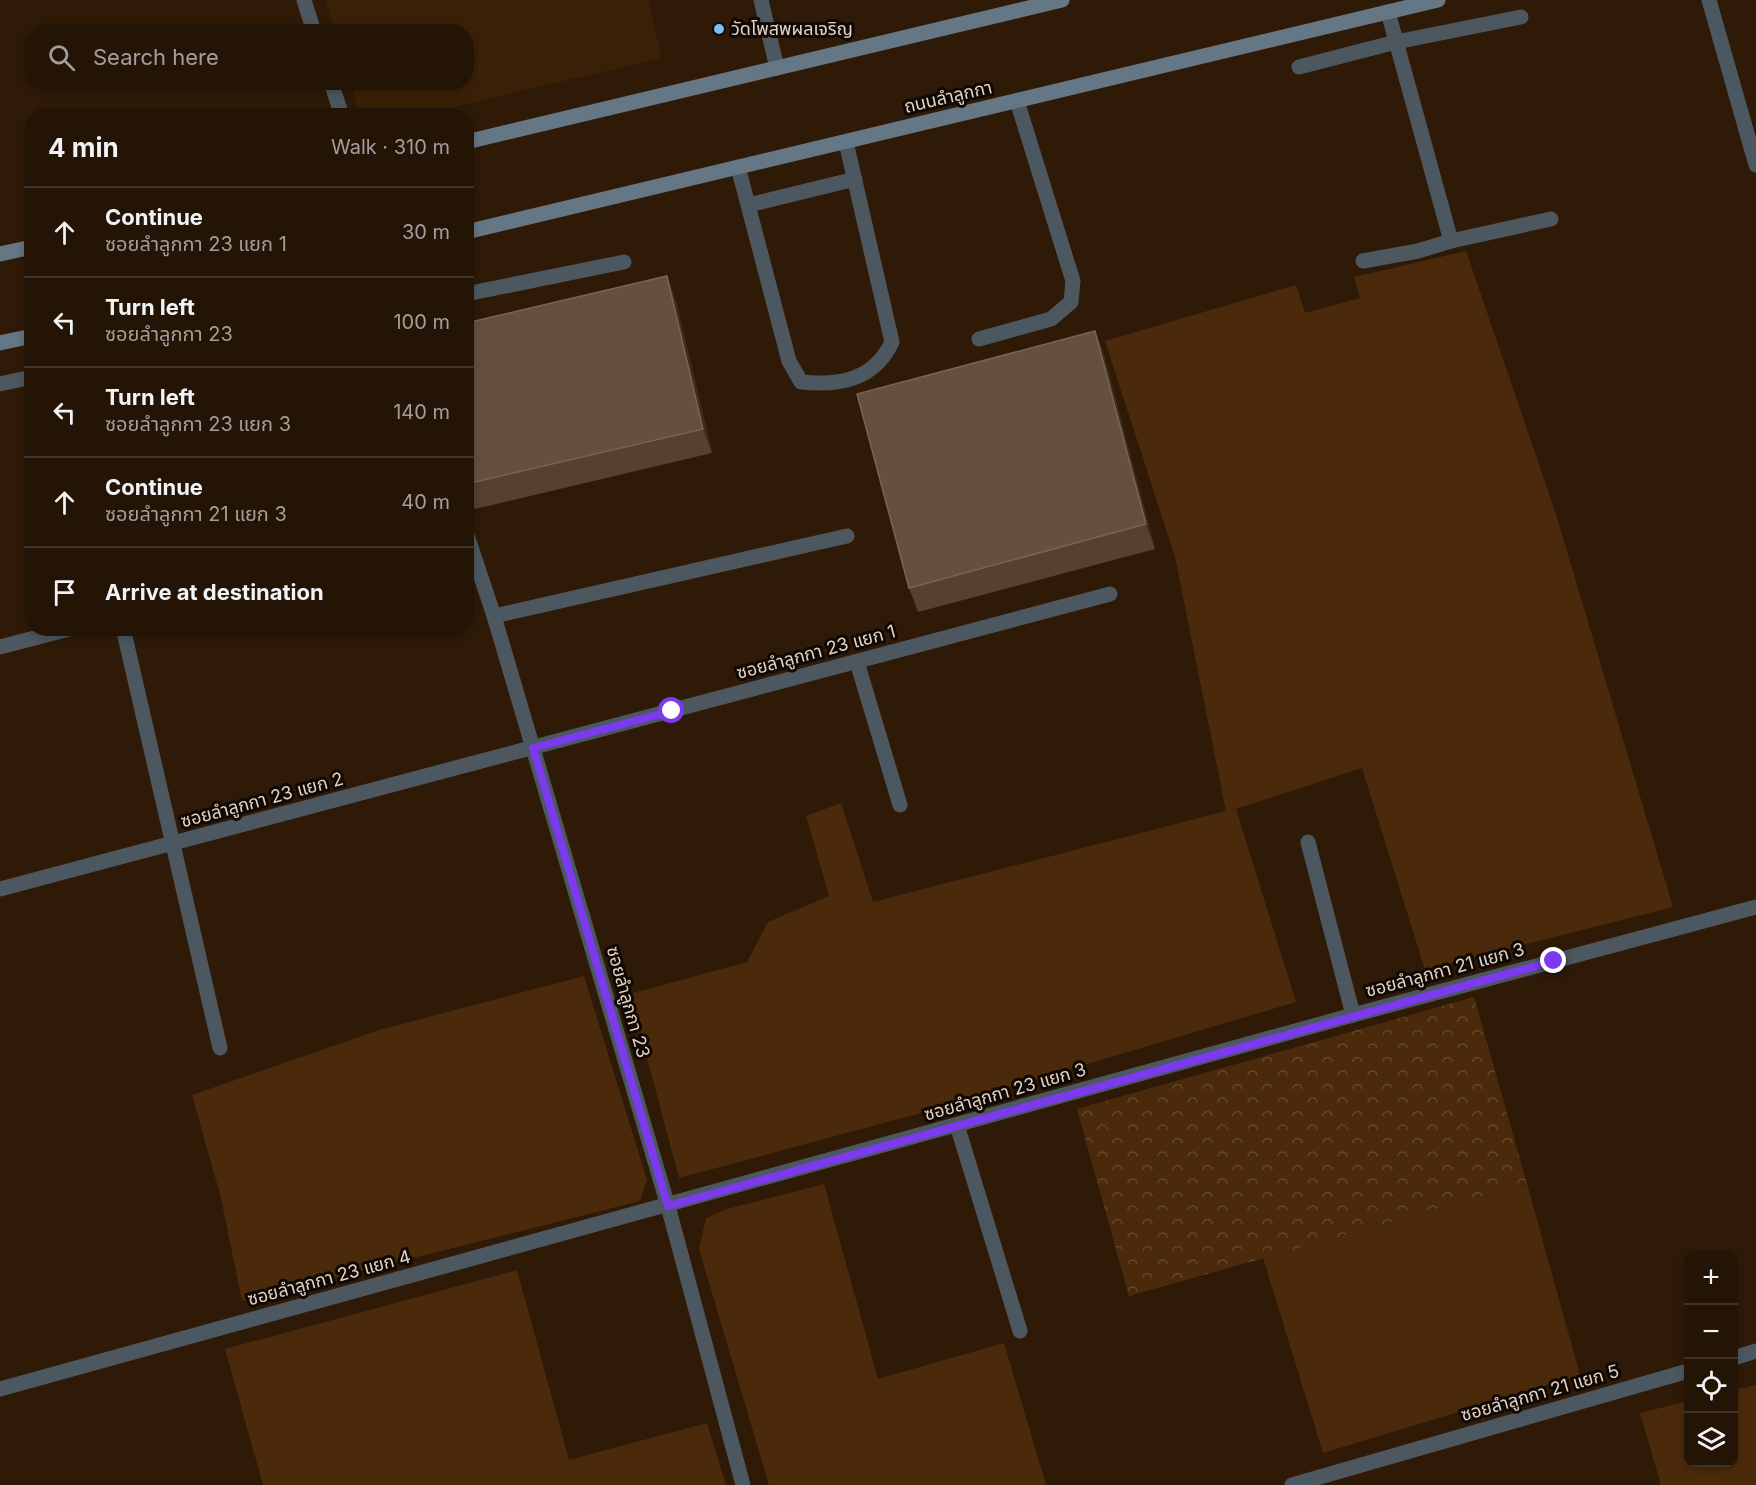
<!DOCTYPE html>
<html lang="en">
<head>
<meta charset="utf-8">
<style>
  :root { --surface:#231406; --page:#2f2114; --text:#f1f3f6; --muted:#a39e9b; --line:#403328 }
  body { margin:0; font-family:Inter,"Noto Sans Thai",sans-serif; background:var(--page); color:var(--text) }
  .controls { position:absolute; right:18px; bottom:18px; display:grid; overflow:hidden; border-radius:12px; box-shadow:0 3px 9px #0003 }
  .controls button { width:54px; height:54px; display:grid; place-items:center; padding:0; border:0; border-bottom:2px solid var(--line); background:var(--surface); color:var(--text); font:30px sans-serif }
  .stop { position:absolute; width:18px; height:18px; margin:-14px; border:4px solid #7c3aed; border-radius:50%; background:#fff }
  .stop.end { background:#7c3aed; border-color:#fff; box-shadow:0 2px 6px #0008 }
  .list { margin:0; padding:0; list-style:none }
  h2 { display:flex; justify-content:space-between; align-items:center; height:78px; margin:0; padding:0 24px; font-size:26px }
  h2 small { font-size:20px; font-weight:400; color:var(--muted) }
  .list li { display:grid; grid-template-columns:39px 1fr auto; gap:18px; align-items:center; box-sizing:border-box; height:90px; padding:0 24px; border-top:2px solid var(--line) }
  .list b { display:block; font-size:22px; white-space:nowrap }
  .list p { margin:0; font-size:20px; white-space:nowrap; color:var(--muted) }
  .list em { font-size:20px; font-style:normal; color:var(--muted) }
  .icon { flex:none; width:33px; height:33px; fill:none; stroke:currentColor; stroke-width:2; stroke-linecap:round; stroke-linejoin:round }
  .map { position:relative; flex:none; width:1756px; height:1485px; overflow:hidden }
  .search { position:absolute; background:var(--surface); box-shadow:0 3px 9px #0003; left:24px; top:24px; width:450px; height:66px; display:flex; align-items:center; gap:15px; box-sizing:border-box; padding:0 21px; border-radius:24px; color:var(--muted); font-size:22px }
  .panel { position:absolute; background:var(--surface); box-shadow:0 3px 9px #0003; left:24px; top:108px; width:450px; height:528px; border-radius:24px }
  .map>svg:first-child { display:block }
</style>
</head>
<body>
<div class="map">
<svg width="1756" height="1485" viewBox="0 0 1756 1485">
  <defs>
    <pattern id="forest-crowns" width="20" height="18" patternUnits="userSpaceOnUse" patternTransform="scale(1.5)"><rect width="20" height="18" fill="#4a2a0b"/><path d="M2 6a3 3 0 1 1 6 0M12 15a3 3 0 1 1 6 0" fill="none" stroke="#64482d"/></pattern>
  </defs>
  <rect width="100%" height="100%" fill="#2f1a08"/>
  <path fill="#3a2007" d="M 325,0 L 648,0 L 662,58 L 419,115 L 361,115 L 351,83 L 466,82 L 466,32 L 335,31 Z"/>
  <g fill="#4a2a0b">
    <path d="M 1466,251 L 1555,511 L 1673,907 L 1425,970 L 1362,768 L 1236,809 L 1296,1002 L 936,1109 L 679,1178 L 630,994 L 747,962 L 768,922 L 829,896 L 806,816 L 841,803 L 873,902 L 1226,811 L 1175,557 L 1105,341 L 1296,285 L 1305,313 L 1360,298 L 1354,277 Z"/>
    <path d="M 584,976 L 647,1180 L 640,1201 L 242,1301 L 221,1198 L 192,1095 L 379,1030 Z"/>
    <path d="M 824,1184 L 878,1379 L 1004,1343 L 1046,1485 L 769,1485 L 699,1249 L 706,1218 L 727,1209 Z"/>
    <path d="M 1527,1184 L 1580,1375 L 1323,1453 L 1263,1258 Z"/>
    <path d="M 517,1270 L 569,1460 L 707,1423 L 726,1485 L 263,1485 L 225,1349 Z"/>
    <path d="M 1756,1385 L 1756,1485 L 1661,1485 L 1640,1413 L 1688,1401 L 1688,1462 L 1734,1462 L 1734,1390 Z"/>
  </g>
  <path fill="url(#forest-crowns)" d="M 1474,997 L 1527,1184 L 1129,1296 L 1077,1109 Z"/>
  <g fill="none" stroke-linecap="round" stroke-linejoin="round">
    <g stroke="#4c5760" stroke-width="15">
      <path d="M 761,0 L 777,68"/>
      <path d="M 1299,67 L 1396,42 L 1521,17"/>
      <path d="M 738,167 L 789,361 L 801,382 C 840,386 874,380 892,342 L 846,142"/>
      <path d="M 749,205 L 855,179"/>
      <path d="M 1451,241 L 1551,219"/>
      <path d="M 1363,261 L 1418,251 L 1451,241 L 1388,12"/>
      <path d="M 466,294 L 624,262"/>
      <path d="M 979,339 L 1051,319 L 1071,302 L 1073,281 L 1017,101"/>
      <path d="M 0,384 L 32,377"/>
      <path d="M 494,616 L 847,536"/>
      <path d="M 123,628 L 220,1048"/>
      <path d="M 957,1125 L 1020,1331"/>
    </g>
    <g stroke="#4c5760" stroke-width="15">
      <path d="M 304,0 L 314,32"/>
      <path d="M 1709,0 L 1756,165"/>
      <path d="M 331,82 L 342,116"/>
      <path d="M 466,532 L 494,616 L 668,1206 L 743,1485"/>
      <path d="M 0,647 L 73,628"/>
      <path d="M 857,662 L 900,805"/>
      <path d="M 1308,842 L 1353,1015"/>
      <path d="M 0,889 L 1110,594"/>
      <path d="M 1734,1358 L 1756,1351"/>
      <path d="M 0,1389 L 1353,1015 L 1756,907"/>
      <path d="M 1292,1485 L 1688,1371"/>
    </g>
    <g stroke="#657684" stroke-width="15">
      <path d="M 466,142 L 1062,0"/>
      <path d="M 466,232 L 1438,0"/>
      <path d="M 0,254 L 32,247"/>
      <path d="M 0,343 L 32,336"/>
    </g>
  </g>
  <g fill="#56402e">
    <path d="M 676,301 L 712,453 L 475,509 L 466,486 L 466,323 Z"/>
    <path d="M 1095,331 L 1104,355 L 1155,549 L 918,612 L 909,588 Z"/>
  </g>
  <g fill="#402a18">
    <path d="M 667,276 L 676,301 L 712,453 L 703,429 Z"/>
    <path d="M 1095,331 L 1104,355 L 1155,549 L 1146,524 Z"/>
  </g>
  <g fill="#65503f" stroke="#796454" stroke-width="1.5">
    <path d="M 667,276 L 703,429 L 466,484 L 466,323 Z"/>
    <path d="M 1095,331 L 1146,524 L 909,588 L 857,394 Z"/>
  </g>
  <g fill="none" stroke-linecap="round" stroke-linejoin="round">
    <path stroke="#7c3aed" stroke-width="8" d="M 672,711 L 533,748 L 668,1206 L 1554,961"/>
  </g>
  <circle fill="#7abff8" stroke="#100803" stroke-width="2" cx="719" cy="29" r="6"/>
  <g text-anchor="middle" stroke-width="6" stroke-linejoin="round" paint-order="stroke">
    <g font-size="18" fill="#e1d2c7" stroke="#100803" text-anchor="start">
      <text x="731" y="35">วัดโพสพผลเจริญ</text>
    </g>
    <g font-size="18" fill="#e1d2c7" stroke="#100803">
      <text transform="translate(948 97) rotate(-13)" y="6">ถนนลำลูกกา</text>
      <text transform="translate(816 652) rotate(-15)" y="6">ซอยลำลูกกา 23 แยก 1</text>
      <text transform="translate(262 800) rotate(-15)" y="6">ซอยลำลูกกา 23 แยก 2</text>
      <text transform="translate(1445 970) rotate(-15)" y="6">ซอยลำลูกกา 21 แยก 3</text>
      <text transform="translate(628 1002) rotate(74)" y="6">ซอยลำลูกกา 23</text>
      <text transform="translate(1005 1092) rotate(-16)" y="6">ซอยลำลูกกา 23 แยก 3</text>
      <text transform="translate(329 1278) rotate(-15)" y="6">ซอยลำลูกกา 23 แยก 4</text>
      <text transform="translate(1540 1393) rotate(-16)" y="6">ซอยลำลูกกา 21 แยก 5</text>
    </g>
  </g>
</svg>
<div class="controls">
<button>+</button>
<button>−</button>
<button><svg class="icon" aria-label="locate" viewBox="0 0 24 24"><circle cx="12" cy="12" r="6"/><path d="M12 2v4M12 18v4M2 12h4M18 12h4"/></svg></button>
<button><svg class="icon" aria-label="layers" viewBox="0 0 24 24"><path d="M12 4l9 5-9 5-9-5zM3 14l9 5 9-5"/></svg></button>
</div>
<div class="stop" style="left:672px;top:711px"></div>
<div class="stop end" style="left:1554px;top:961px"></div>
<div class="search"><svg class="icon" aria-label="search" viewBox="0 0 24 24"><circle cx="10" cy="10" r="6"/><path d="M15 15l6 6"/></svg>Search here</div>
<section class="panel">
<h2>4 min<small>Walk · 310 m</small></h2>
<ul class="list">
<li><svg class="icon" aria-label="ahead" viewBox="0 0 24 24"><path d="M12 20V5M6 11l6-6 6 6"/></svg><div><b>Continue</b><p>ซอยลำลูกกา 23 แยก 1</p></div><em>30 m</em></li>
<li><svg class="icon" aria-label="left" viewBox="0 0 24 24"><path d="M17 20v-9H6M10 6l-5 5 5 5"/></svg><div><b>Turn left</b><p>ซอยลำลูกกา 23</p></div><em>100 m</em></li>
<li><svg class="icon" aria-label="left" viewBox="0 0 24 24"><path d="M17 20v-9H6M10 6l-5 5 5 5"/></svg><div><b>Turn left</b><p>ซอยลำลูกกา 23 แยก 3</p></div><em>140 m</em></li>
<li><svg class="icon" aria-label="ahead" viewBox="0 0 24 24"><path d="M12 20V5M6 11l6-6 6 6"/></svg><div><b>Continue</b><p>ซอยลำลูกกา 21 แยก 3</p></div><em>40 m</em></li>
<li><svg class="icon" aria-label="arrive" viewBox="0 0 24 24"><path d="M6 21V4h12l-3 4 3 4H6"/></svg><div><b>Arrive at destination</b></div></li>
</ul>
</section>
</div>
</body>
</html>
